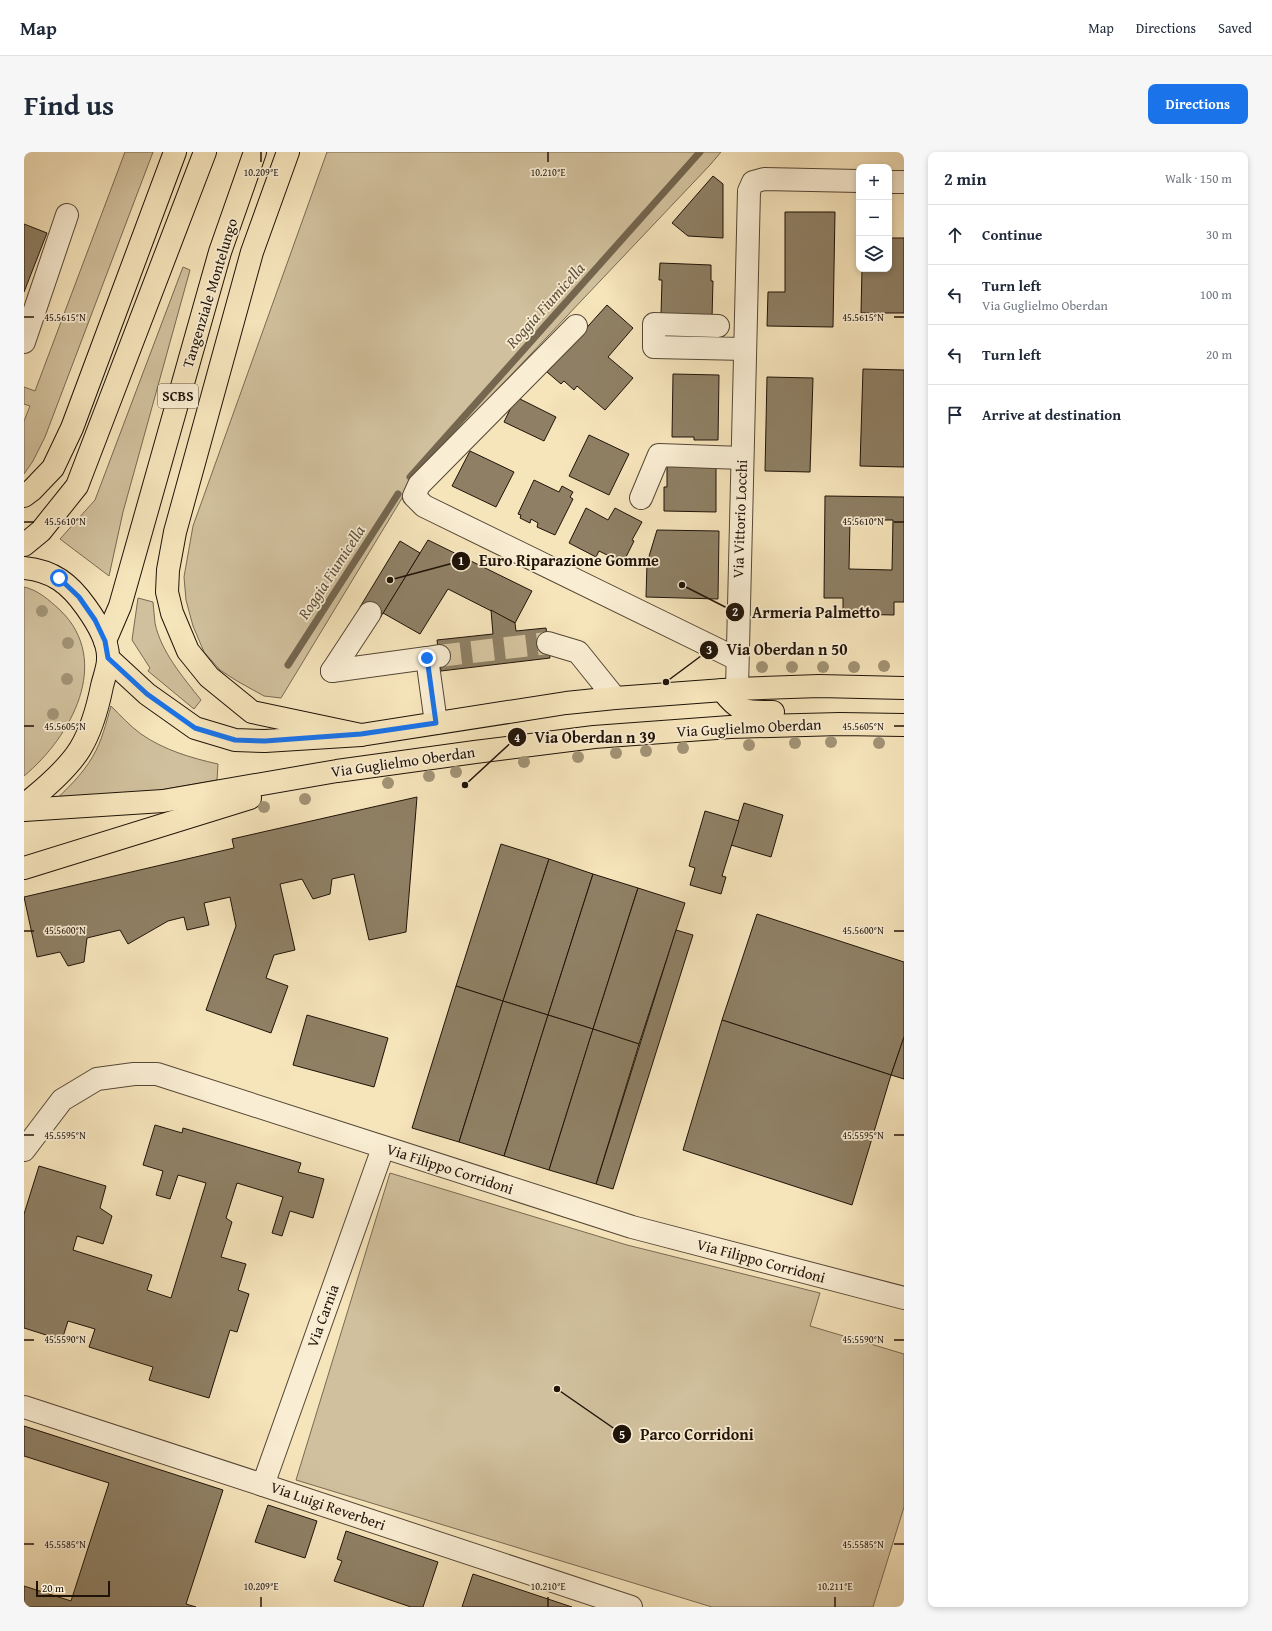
<!DOCTYPE html>
<html lang="en">
<head>
<meta charset="utf-8">
<style>
  :root { --surface:#fff; --page:#f6f6f7; --text:#1f2937; --muted:#747a83; --line:#e0e1e3; --accent:#1a73e8 }
  body { margin:0; font-family:"Gentium Book Plus",serif; background:var(--page); color:var(--text) }
  .controls { position:absolute; right:12px; top:12px; display:grid; overflow:hidden; border-radius:8px; box-shadow:0 2px 6px #0003 }
  .controls button { width:36px; height:36px; display:grid; place-items:center; padding:0; border:0; border-bottom:1px solid var(--line); background:var(--surface); color:var(--text); font:20px sans-serif }
  .scale { position:absolute; left:12px; bottom:10px; width:74px; box-sizing:border-box; padding-left:4px; border:2px solid #1f1308; border-top:0; font-size:11px; line-height:14px; white-space:nowrap; color:#1f1308; -webkit-text-stroke:3px #f9edd3; paint-order:stroke }
  .stop { position:absolute; width:12px; height:12px; margin:-9px; border:3px solid #1a73e8; border-radius:50%; background:#fff }
  .stop.end { background:#1a73e8; border-color:#fff; box-shadow:0 1px 4px #0008 }
  .list { margin:0; padding:0; list-style:none }
  h2 { display:flex; justify-content:space-between; align-items:center; height:52px; margin:0; padding:0 16px; font-size:17px }
  h2 small { font-size:13px; font-weight:400; color:var(--muted) }
  .list li { display:grid; grid-template-columns:26px 1fr auto; gap:12px; align-items:center; box-sizing:border-box; height:60px; padding:0 16px; border-top:1px solid var(--line) }
  .list b { display:block; font-size:15px; white-space:nowrap }
  .list p { margin:0; font-size:13px; white-space:nowrap; color:var(--muted) }
  .list em { font-size:13px; font-style:normal; color:var(--muted) }
  .icon { flex:none; width:22px; height:22px; fill:none; stroke:currentColor; stroke-width:2; stroke-linecap:round; stroke-linejoin:round }
  .map { position:relative; flex:none; width:880px; height:1455px; overflow:hidden; border-radius:8px }
  header { display:flex; align-items:center; gap:24px; box-sizing:border-box; height:56px; padding:0 20px; background:var(--surface); border-bottom:1px solid var(--line) }
  header strong { font-size:19px }
  nav { display:flex; gap:22px; margin-inline-start:auto; font-size:14px }
  .intro { display:flex; align-items:center; justify-content:space-between; box-sizing:border-box; height:96px; padding:0 24px }
  h1 { margin:0; font-size:28px }
  .button { padding:10px 18px; border-radius:8px; background:var(--accent); color:#fff; font-size:14px; font-weight:700 }
  main { display:flex; gap:24px; padding:0 24px }
  aside { flex:1; background:var(--surface); border-radius:8px; box-shadow:0 2px 6px #0003 }
  .map>svg:first-child { display:block }
</style>
</head>
<body>
<header>
<strong>Map</strong>
<nav><a>Map</a><a>Directions</a><a>Saved</a></nav>
</header>
<div class="intro"><h1>Find us</h1><a class="button">Directions</a></div>
<main>
<div class="map">
<svg width="880" height="1455" viewBox="0 0 880 1455">
  <rect width="100%" height="100%" fill="#f6e4bb"/>
  <filter id="stains"><feTurbulence type="fractalNoise" baseFrequency=".005" numOctaves="4"/><feColorMatrix values="0 0 0 0 .2 0 0 0 0 .09 0 0 0 0 .02 0 0 0 .5 -.17"/></filter>
  <radialGradient id="worn" r=".72"><stop offset=".6" stop-color="#630" stop-opacity="0"/><stop offset="1" stop-color="#630" stop-opacity=".3"/></radialGradient>
  <g fill="#d1c09d" stroke="#786a52">
    <path d="M 101,0 L 129,0 L 21,285 L 9,309 L 0,322 L 0,269 L 6,254 L 0,252 L 0,235 L 11,239 Z"/>
    <path d="M 303,0 L 697,0 L 686,13 L 433,280 L 386,333 L 257,546 L 240,544 L 213,529 L 196,518 L 180,500 L 169,474 L 162,448 L 160,425 L 169,374 Z"/>
    <path d="M 159,115 L 166,118 L 99,360 L 85,424 L 36,387 L 71,348 Z"/>
    <path d="M 0,435 C 14,438 25,448 36,458 C 89,509 47,585 0,624 Z"/>
    <path d="M 114,446 L 129,450 C 130,457 130,464 131,471 C 137,500 159,525 177,548 L 170,557 L 124,519 L 126,516 L 108,488 Z"/>
    <path d="M 87,554 C 97,564 106,574 117,582 C 140,598 167,606 194,612 L 193,628 L 125,640 L 27,652 C 42,638 59,622 69,604 C 78,589 82,571 87,554 Z"/>
    <path d="M 366,1021 L 603,1093 L 796,1141 L 786,1174 L 880,1202 L 880,1355 L 849,1455 L 688,1455 L 272,1328 Z"/>
  </g>
  <g fill="none" stroke-linecap="round" stroke-linejoin="round">
    <g stroke="#74664f" stroke-width="7">
      <path d="M 386,325 L 676,0"/>
      <path d="M 264,513 L 374,342"/>
    </g>
  </g>
  <g fill="#8f8065" stroke="#1f1308" fill-rule="evenodd">
    <path d="M 689,24 L 699,32 L 699,86 L 664,84 L 648,71 Z"/>
    <path d="M 761,60 L 811,60 L 809,175 L 743,174 L 744,140 L 761,140 Z"/>
    <path d="M 0,72 L 23,81 L 0,140 Z"/>
    <path d="M 865,86 L 880,86 L 880,161 L 837,161 L 838,117 L 865,117 Z"/>
    <path d="M 636,111 L 687,113 L 687,129 L 689,129 L 688,166 L 637,163 L 638,128 L 635,128 Z"/>
    <path d="M 583,153 L 609,176 L 584,205 L 609,226 L 581,258 L 553,234 L 550,238 L 540,229 L 537,232 L 523,220 Z"/>
    <path d="M 839,217 L 880,218 L 880,315 L 836,314 Z"/>
    <path d="M 649,222 L 695,223 L 694,288 L 670,288 L 670,285 L 648,285 Z"/>
    <path d="M 743,225 L 789,226 L 786,320 L 741,319 Z"/>
    <path d="M 492,245 L 532,265 L 520,289 L 480,270 Z"/>
    <path d="M 565,283 L 605,302 L 585,343 L 545,324 Z"/>
    <path d="M 446,299 L 490,320 L 472,355 L 428,334 Z"/>
    <path d="M 643,313 L 692,313 L 692,360 L 640,359 L 640,335 L 643,335 Z"/>
    <path d="M 510,328 L 535,340 L 538,334 L 549,340 L 546,345 L 549,347 L 531,383 L 513,375 L 514,371 L 507,367 L 506,371 L 496,366 L 497,363 L 494,362 Z"/>
    <path d="M 801,344 L 880,345 L 880,450 L 870,450 L 870,463 L 819,462 L 819,446 L 800,446 ZM 826,368 L 869,368 L 868,418 L 825,417 Z"/>
    <path d="M 562,356 L 584,368 L 591,356 L 618,370 L 608,388 L 610,389 L 599,411 L 575,399 L 572,405 L 545,391 Z"/>
    <path d="M 633,378 L 695,379 L 694,447 L 622,445 L 623,411 Z"/>
    <path d="M 404,388 L 508,439 L 491,471 L 424,437 L 396,482 L 359,461 Z"/>
    <path d="M 376,389 L 396,401 L 356,466 L 336,455 Z"/>
    <path d="M 467,458 L 491,471 L 492,479 L 522,476 L 526,506 L 417,519 L 413,488 L 469,482 Z"/>
    <path d="M 393,645 L 382,780 L 345,788 L 330,722 L 308,727 L 306,742 L 289,747 L 278,727 L 256,732 L 271,798 L 250,803 L 242,826 L 264,834 L 247,881 L 182,858 L 212,774 L 206,745 L 180,751 L 185,773 L 163,778 L 160,765 L 144,769 L 104,792 L 96,778 L 63,786 L 60,810 L 44,814 L 36,800 L 13,805 L 0,745 L 210,696 L 208,687 Z"/>
    <path d="M 720,651 L 759,663 L 747,705 L 707,693 Z"/>
    <path d="M 681,659 L 715,669 L 698,724 L 702,725 L 697,742 L 666,733 L 671,716 L 665,714 Z"/>
    <path d="M 477,692 L 525,707 L 479,849 L 432,834 Z"/>
    <path d="M 525,707 L 569,722 L 524,863 L 479,849 Z"/>
    <path d="M 569,722 L 614,736 L 569,877 L 524,863 Z"/>
    <path d="M 614,736 L 661,751 L 615,892 L 569,877 Z"/>
    <path d="M 733,762 L 880,810 L 880,885 L 867,923 L 698,868 Z"/>
    <path d="M 652,778 L 669,783 L 589,1037 L 572,1032 Z"/>
    <path d="M 432,834 L 479,849 L 435,990 L 388,976 Z"/>
    <path d="M 479,849 L 524,863 L 480,1004 L 435,990 Z"/>
    <path d="M 283,863 L 364,886 L 350,935 L 269,913 Z"/>
    <path d="M 524,863 L 569,877 L 525,1018 L 480,1004 Z"/>
    <path d="M 698,868 L 867,923 L 828,1053 L 659,998 Z"/>
    <path d="M 569,877 L 615,892 L 572,1032 L 525,1018 Z"/>
    <path d="M 880,885 L 880,927 L 867,923 Z"/>
    <path d="M 131,973 L 158,981 L 159,976 L 277,1011 L 274,1020 L 300,1027 L 289,1066 L 266,1059 L 258,1084 L 248,1081 L 259,1045 L 213,1031 L 202,1066 L 208,1070 L 197,1105 L 222,1112 L 214,1138 L 225,1142 L 213,1180 L 206,1178 L 185,1246 L 125,1228 L 129,1215 L 65,1195 L 71,1177 L 44,1169 L 38,1188 L 0,1176 L 0,1062 L 15,1014 L 82,1034 L 76,1056 L 88,1064 L 79,1092 L 53,1084 L 49,1098 L 128,1123 L 123,1138 L 147,1146 L 182,1031 L 154,1023 L 146,1047 L 132,1043 L 139,1019 L 119,1013 Z"/>
    <path d="M 0,1274 L 199,1338 L 162,1452 L 172,1455 L 0,1455 L 0,1434 L 47,1449 L 85,1331 L 0,1304 Z"/>
    <path d="M 244,1353 L 293,1369 L 281,1406 L 231,1390 Z"/>
    <path d="M 322,1379 L 414,1410 L 399,1455 L 387,1455 L 310,1429 L 318,1409 L 313,1407 Z"/>
    <path d="M 449,1422 L 548,1455 L 438,1455 Z"/>
  </g>
  <g fill="none" stroke-linecap="round" stroke-linejoin="round">
    <path stroke="#d6c5a0" stroke-width="22" stroke-dasharray="22 11" stroke-linecap="butt" d="M 415,504 L 524,491"/>
    <g stroke="#554735" stroke-width="24">
      <g id="minor">
        <path d="M 865,30 L 880,30"/>
        <path d="M 552,174 L 395,333 L 390,344 L 400,354 L 713,507"/>
        <path d="M 694,174 L 630,172 L 630,195 L 721,197"/>
        <path d="M 0,190 L 43,63"/>
        <path d="M 617,346 L 635,303 L 718,306"/>
        <path d="M 524,491 L 554,500 L 591,546"/>
        <path d="M 308,519 L 403,506"/>
        <path d="M 308,519 L 346,461"/>
        <path d="M 713,537 L 725,39 L 729,30 L 740,27 L 835,29"/>
        <path d="M 412,571 L 403,506 L 415,504"/>
        <path d="M 0,998 L 38,948 L 73,927 L 110,922 L 133,922 L 608,1075 L 880,1146"/>
        <path d="M 0,1255 L 239,1333 L 607,1455"/>
        <path d="M 239,1333 L 359,996"/>
      </g>
    </g>
    <g stroke="#1f1308" stroke-width="24">
      <g id="major">
        <path d="M 0,416 C 29,419 45,431 62,455 C 72,469 85,489 84,507 C 84,516 80,525 78,534 C 74,554 67,579 56,597 C 43,618 19,638 0,653"/>
        <path d="M 84,506 L 123,542 L 171,576 L 211,588 L 241,589 L 337,583 L 542,551 L 591,546 L 713,537 L 795,534 L 880,536"/>
        <path d="M 698,538 C 716,561 720,560 749,560"/>
        <path d="M 0,658 L 139,649 L 313,619 L 451,600 L 570,585 L 706,575 L 816,572 L 880,573"/>
        <path d="M 0,716 L 226,646"/>
      </g>
    </g>
    <g stroke="#1f1308" stroke-width="24">
      <g id="highway">
        <path d="M 264,0 L 228,100 L 151,380 L 144,418 L 143,440 L 148,461 L 164,499 L 185,525 L 228,560 L 337,583"/>
        <path d="M 0,344 L 8,338 L 29,316 L 48,276 L 151,0"/>
        <path d="M 0,393 L 17,379 L 53,334 L 181,0"/>
        <path d="M 81,489 L 96,454 L 196,100 L 231,0"/>
      </g>
    </g>
    <use href="#minor" stroke="#f9edd3" stroke-width="22"/>
    <use href="#major" stroke="#f6e4bb" stroke-width="22"/>
    <use href="#highway" stroke="#f6e4bb" stroke-width="22"/>
  </g>
  <g fill="#a29375">
    <circle cx="18" cy="459" r="6"/>
    <circle cx="44" cy="491" r="6"/>
    <circle cx="860" cy="514" r="6"/>
    <circle cx="738" cy="515" r="6"/>
    <circle cx="768" cy="515" r="6"/>
    <circle cx="799" cy="515" r="6"/>
    <circle cx="830" cy="515" r="6"/>
    <circle cx="43" cy="527" r="6"/>
    <circle cx="29" cy="562" r="6"/>
    <circle cx="807" cy="590" r="6"/>
    <circle cx="771" cy="591" r="6"/>
    <circle cx="855" cy="591" r="6"/>
    <circle cx="725" cy="593" r="6"/>
    <circle cx="659" cy="596" r="6"/>
    <circle cx="622" cy="599" r="6"/>
    <circle cx="592" cy="601" r="6"/>
    <circle cx="554" cy="605" r="6"/>
    <circle cx="500" cy="610" r="6"/>
    <circle cx="432" cy="620" r="6"/>
    <circle cx="405" cy="624" r="6"/>
    <circle cx="364" cy="631" r="6"/>
    <circle cx="281" cy="647" r="6"/>
    <circle cx="240" cy="655" r="6"/>
  </g>
  <g fill="none" stroke-linecap="round" stroke-linejoin="round">
    <path stroke="#1a73e8" stroke-width="5" d="M 35,426 L 55,445 L 71,468 L 81,489 L 84,506 L 123,542 L 171,576 L 211,588 L 241,589 L 337,582 L 412,571 L 403,506"/>
  </g>
  <path fill="none" stroke="#1f1308" stroke-width="1.5" d="M 237,0 L 237,10M 524,0 L 524,10M 0,165 L 10,165M 870,165 L 880,165M 0,370 L 10,370M 870,370 L 880,370M 0,574 L 10,574M 870,574 L 880,574M 0,779 L 10,779M 870,779 L 880,779M 0,983 L 10,983M 870,983 L 880,983M 0,1188 L 10,1188M 870,1188 L 880,1188M 0,1392 L 10,1392M 870,1392 L 880,1392M 237,1445 L 237,1455M 524,1445 L 524,1455M 811,1445 L 811,1455"/>
  <g text-anchor="middle" stroke-width="3.5" stroke-linejoin="round" paint-order="stroke">
    <rect fill="#f9edd3" stroke="#605445" stroke-width="1" x="134" y="232" width="40" height="24" rx="3"/>
    <g font-size="14" font-weight="bold" fill="#1f1308">
      <text x="154" y="249">SCBS</text>
    </g>
    <g font-size="15" fill="#1f1308" stroke="#f9edd3">
      <text transform="translate(186 141) rotate(-73)" y="5">Tangenziale Montelungo</text>
      <text transform="translate(716 367) rotate(-88)" y="5">Via Vittorio Locchi</text>
      <text transform="translate(725 576) rotate(-3)" y="5">Via Guglielmo Oberdan</text>
      <text transform="translate(379 610) rotate(-8)" y="5">Via Guglielmo Oberdan</text>
      <text transform="translate(426 1017) rotate(18)" y="5">Via Filippo Corridoni</text>
      <text transform="translate(737 1109) rotate(15)" y="5">Via Filippo Corridoni</text>
      <text transform="translate(299 1164) rotate(-70)" y="5">Via Carnia</text>
      <text transform="translate(304 1354) rotate(19)" y="5">Via Luigi Reverberi</text>
    </g>
    <g font-size="16" font-style="italic" fill="#5f513d" stroke="#f9edd3">
      <text transform="translate(521 153) rotate(-48)" y="6">Roggia Fiumicella</text>
      <text transform="translate(307 420) rotate(-57)" y="6">Roggia Fiumicella</text>
    </g>
  </g>
  <g font-size="10" text-anchor="middle" fill="#1f1308" stroke="#f9edd3" stroke-width="3.5" stroke-linejoin="round" paint-order="stroke">
    <text x="237" y="24">10.209°E</text>
    <text x="524" y="24">10.210°E</text>
    <text x="41" y="169">45.5615°N</text>
    <text x="839" y="169">45.5615°N</text>
    <text x="41" y="373">45.5610°N</text>
    <text x="839" y="373">45.5610°N</text>
    <text x="41" y="578">45.5605°N</text>
    <text x="839" y="578">45.5605°N</text>
    <text x="41" y="782">45.5600°N</text>
    <text x="839" y="782">45.5600°N</text>
    <text x="41" y="987">45.5595°N</text>
    <text x="839" y="987">45.5595°N</text>
    <text x="41" y="1191">45.5590°N</text>
    <text x="839" y="1191">45.5590°N</text>
    <text x="41" y="1396">45.5585°N</text>
    <text x="839" y="1396">45.5585°N</text>
    <text x="237" y="1438">10.209°E</text>
    <text x="524" y="1438">10.210°E</text>
    <text x="811" y="1438">10.211°E</text>
  </g>
  <path fill="none" stroke="#1f1308" stroke-width="1.5" d="M366 428L437 409M658 433L711 460M642 530L685 498M441 633L493 585M533 1237L598 1282"/>
  <g fill="#1f1308" stroke="#f9edd3" stroke-width="1.5">
    <circle cx="366" cy="428" r="4"/>
    <circle cx="658" cy="433" r="4"/>
    <circle cx="642" cy="530" r="4"/>
    <circle cx="441" cy="633" r="4"/>
    <circle cx="533" cy="1237" r="4"/>
    <circle cx="437" cy="409" r="10"/>
    <circle cx="711" cy="460" r="10"/>
    <circle cx="685" cy="498" r="10"/>
    <circle cx="493" cy="585" r="10"/>
    <circle cx="598" cy="1282" r="10"/>
  </g>
  <g font-size="12" text-anchor="middle" font-weight="bold" fill="#fff">
    <text x="437" y="413">1</text>
    <text x="711" y="464">2</text>
    <text x="685" y="502">3</text>
    <text x="493" y="590">4</text>
    <text x="598" y="1287">5</text>
  </g>
  <g font-size="16" text-anchor="middle" font-weight="bold" fill="#1f1308" stroke="#f9edd3" stroke-width="3.5" stroke-linejoin="round" paint-order="stroke">
    <text x="545" y="414">Euro Riparazione Gomme</text>
    <text x="792" y="466">Armeria Palmetto</text>
    <text x="763" y="503">Via Oberdan n 50</text>
    <text x="571" y="591">Via Oberdan n 39</text>
    <text x="673" y="1288">Parco Corridoni</text>
  </g>
  <rect width="100%" height="100%" filter="url(#stains)"/>
  <rect width="100%" height="100%" fill="url(#worn)"/>
</svg>
<div class="controls">
<button>+</button>
<button>−</button>
<button><svg class="icon" aria-label="layers" viewBox="0 0 24 24"><path d="M12 4l9 5-9 5-9-5zM3 14l9 5 9-5"/></svg></button>
</div>
<div class="scale">20 m</div>
<div class="stop" style="left:35px;top:426px"></div>
<div class="stop end" style="left:403px;top:506px"></div>
</div>
<aside>
<h2>2 min<small>Walk · 150 m</small></h2>
<ul class="list">
<li><svg class="icon" aria-label="ahead" viewBox="0 0 24 24"><path d="M12 20V5M6 11l6-6 6 6"/></svg><div><b>Continue</b></div><em>30 m</em></li>
<li><svg class="icon" aria-label="left" viewBox="0 0 24 24"><path d="M17 20v-9H6M10 6l-5 5 5 5"/></svg><div><b>Turn left</b><p>Via Guglielmo Oberdan</p></div><em>100 m</em></li>
<li><svg class="icon" aria-label="left" viewBox="0 0 24 24"><path d="M17 20v-9H6M10 6l-5 5 5 5"/></svg><div><b>Turn left</b></div><em>20 m</em></li>
<li><svg class="icon" aria-label="arrive" viewBox="0 0 24 24"><path d="M6 21V4h12l-3 4 3 4H6"/></svg><div><b>Arrive at destination</b></div></li>
</ul>
</aside>
</main>
</body>
</html>
